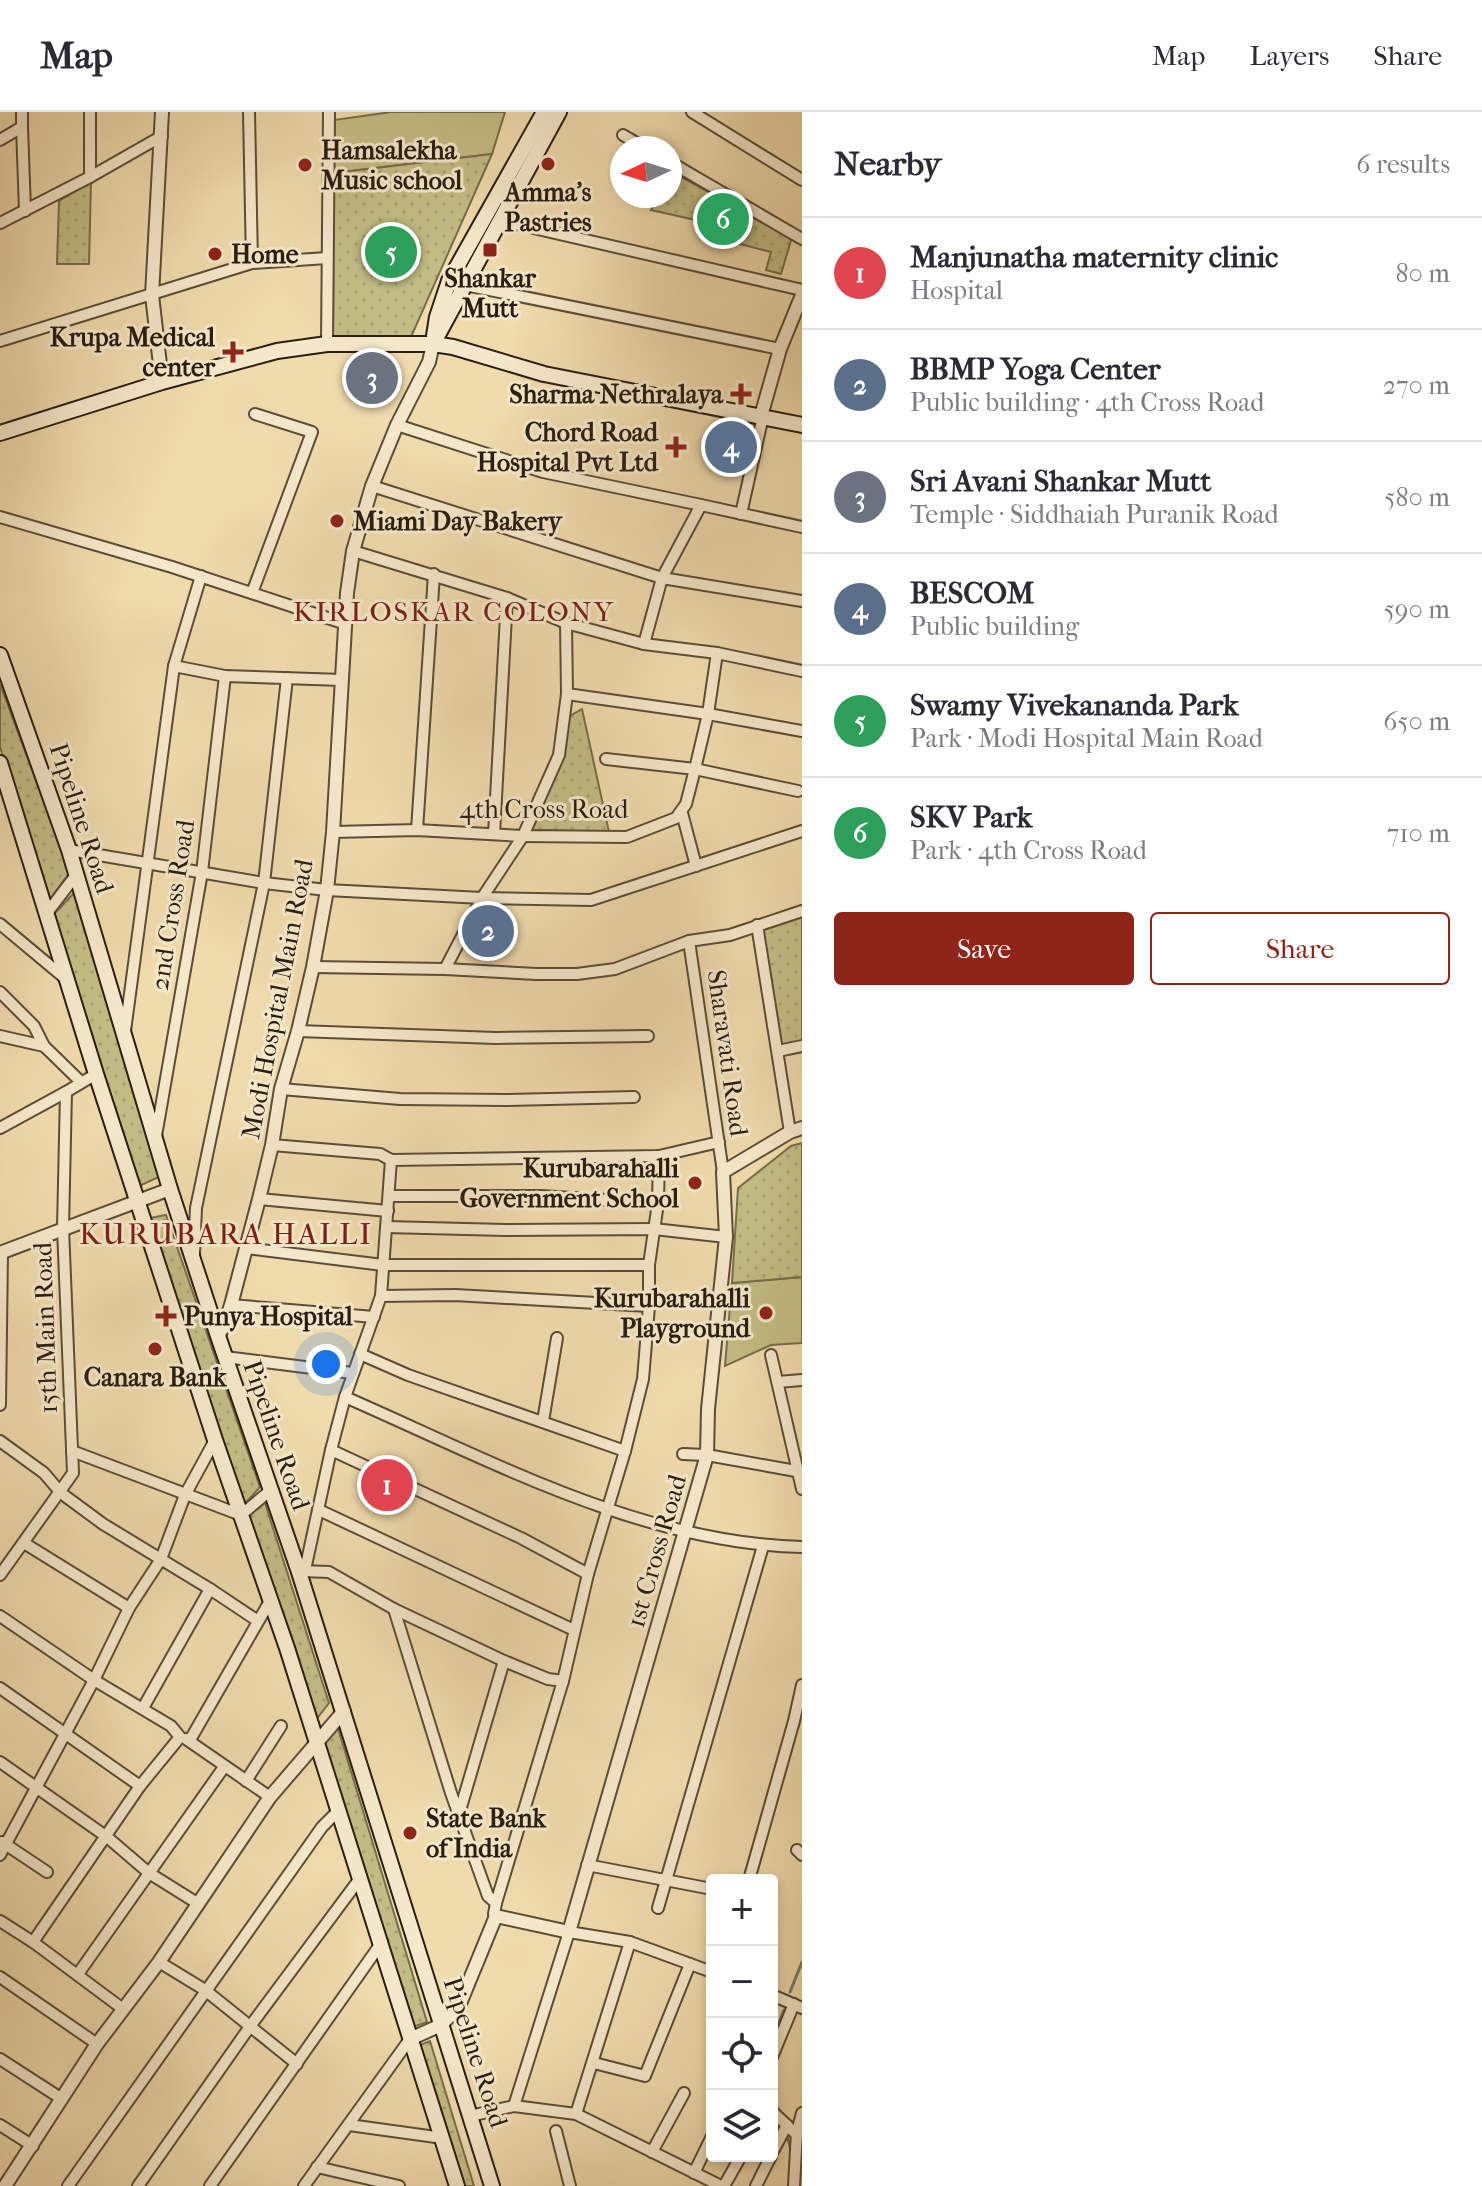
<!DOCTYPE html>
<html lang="en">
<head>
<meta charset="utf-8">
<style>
  :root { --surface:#fff; --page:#f7f7f7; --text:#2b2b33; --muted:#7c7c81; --line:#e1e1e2; --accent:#8f2418 }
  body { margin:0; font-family:"IM FELL French Canon",serif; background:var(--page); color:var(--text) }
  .controls { position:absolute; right:24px; bottom:24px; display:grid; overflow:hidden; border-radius:8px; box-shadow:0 4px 12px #0003 }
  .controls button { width:72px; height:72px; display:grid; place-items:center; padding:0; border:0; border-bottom:2px solid var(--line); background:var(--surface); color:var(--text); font:40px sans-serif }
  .compass { position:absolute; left:610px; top:24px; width:72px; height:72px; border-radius:50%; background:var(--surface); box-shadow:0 4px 12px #0003; rotate:266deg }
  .you { position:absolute; left:326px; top:1252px; width:28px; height:28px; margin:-20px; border:6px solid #fff; border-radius:50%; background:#1a73e8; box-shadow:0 0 0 12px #1a73e833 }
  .badge { display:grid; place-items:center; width:52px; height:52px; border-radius:50%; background:var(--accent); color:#fff; font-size:26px; font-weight:700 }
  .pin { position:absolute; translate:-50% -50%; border:4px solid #fff; box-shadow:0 2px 8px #0006 }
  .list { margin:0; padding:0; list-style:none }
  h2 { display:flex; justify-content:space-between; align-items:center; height:104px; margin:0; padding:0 32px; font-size:34px }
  h2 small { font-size:26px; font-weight:400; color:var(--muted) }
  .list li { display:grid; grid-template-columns:52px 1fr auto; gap:24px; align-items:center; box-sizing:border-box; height:112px; padding:0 32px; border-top:2px solid var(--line) }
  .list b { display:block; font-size:30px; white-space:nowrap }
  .list p { margin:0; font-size:26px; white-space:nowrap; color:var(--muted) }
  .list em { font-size:26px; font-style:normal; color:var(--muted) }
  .actions { display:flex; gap:16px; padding:24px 32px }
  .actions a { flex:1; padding:18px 0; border:2px solid var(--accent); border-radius:8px; text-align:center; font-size:28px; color:var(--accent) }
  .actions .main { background:var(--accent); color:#fff }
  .icon { flex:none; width:44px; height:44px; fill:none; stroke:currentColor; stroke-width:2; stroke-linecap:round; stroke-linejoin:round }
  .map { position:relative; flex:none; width:802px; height:2074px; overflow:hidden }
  header { display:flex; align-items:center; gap:48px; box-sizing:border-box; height:112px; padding:0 40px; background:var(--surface); border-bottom:2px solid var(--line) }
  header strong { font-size:38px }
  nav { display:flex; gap:44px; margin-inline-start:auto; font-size:28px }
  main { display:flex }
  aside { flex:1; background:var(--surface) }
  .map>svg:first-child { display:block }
</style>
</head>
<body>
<header>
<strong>Map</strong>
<nav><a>Map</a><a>Layers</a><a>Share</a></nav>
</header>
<main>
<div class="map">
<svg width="802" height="2074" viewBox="0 0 802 2074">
  <defs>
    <pattern id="park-dots" width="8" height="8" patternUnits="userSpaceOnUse" patternTransform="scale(2)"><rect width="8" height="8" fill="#c2bd84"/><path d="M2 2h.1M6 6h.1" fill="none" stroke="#a7a271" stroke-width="1.8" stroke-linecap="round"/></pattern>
  </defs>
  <rect width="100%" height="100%" fill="#f0dbad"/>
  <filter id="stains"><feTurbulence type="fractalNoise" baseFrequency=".0025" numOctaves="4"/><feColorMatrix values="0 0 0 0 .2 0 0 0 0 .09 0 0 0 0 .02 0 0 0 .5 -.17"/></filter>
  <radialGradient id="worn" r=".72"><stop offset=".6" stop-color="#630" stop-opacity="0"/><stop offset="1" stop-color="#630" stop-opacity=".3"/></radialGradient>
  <g fill="#c2bd84" stroke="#766e4a" stroke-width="2">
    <path d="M 391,0 L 505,0 L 492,42 L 334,61 L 334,8 Z"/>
    <path d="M 802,1165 L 802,1231 L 771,1233 L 725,1254 L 732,1171 Z"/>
  </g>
  <g fill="url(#park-dots)" stroke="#766e4a" stroke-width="2">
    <path d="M 492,42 L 411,225 L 333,224 L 334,61 Z"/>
    <path d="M 672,60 L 792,125 L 781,162 L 766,158 L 771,140 L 725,128 L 727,115 L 651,98 L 659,84 L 670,84 Z"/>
    <path d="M 91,70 L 89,152 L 57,152 L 59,89 Z"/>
    <path d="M 0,572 L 70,760 L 50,787 L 0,635 Z"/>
    <path d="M 582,597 L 609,720 L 530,718 L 563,647 L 570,604 Z"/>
    <path d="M 74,781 L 161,1064 L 139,1074 L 54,802 Z"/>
    <path d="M 802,803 L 802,932 L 781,937 L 761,815 Z"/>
    <path d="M 802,1031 L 802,1165 L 732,1171 L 738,1076 L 791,1034 Z"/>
    <path d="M 166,1103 L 260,1375 L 241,1396 L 150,1106 Z"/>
    <path d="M 264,1388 L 329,1591 L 315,1609 L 245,1405 Z"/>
    <path d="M 336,1610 L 427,1910 L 413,1915 L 323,1628 Z"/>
    <path d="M 430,1929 L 474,2074 L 464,2074 L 420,1933 Z"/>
  </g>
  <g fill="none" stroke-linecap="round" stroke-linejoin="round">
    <g stroke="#6d7c6f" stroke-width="3">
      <path d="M 790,1880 L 802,1850"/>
      <path d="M 772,1928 L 784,1898"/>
      <path d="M 787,2023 L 792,2042"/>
    </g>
    <g stroke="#5b4d38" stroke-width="14">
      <g id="minor">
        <path d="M 90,0 L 90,65"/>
        <path d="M 249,0 L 252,151"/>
        <path d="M 692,0 L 802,68"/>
        <path d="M 22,15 L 25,99"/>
        <path d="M 623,23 L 645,36"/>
        <path d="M 0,28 L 22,15 L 22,0"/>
        <path d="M 670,50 L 802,127"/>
        <path d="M 499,108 L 802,178"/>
        <path d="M 0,111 L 90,65 L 162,24"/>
        <path d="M 465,173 L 780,237"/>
        <path d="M 0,229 L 252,151 L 327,146"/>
        <path d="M 327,232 L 329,0"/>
        <path d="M 397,313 L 543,360 L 701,393"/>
        <path d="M 372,374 L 662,466 L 644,532"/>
        <path d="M 741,402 L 763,304"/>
        <path d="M 0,405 L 172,455 L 346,512"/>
        <path d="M 802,415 L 701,393 L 662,466 L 802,489"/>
        <path d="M 353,439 L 507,486 L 566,511 L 644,532 L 717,541 L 802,559"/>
        <path d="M 252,481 L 312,320 L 255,302"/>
        <path d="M 566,511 L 567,582 L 708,602 L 802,619"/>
        <path d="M 174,554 L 201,464"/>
        <path d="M 606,647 L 695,657 L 798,679"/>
        <path d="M 682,701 L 696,754"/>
        <path d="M 417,718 L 434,462"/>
        <path d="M 333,720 L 417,718 L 523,724 L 627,725 L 676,706 L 686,692 L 695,657 L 708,602 L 717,541"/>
        <path d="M 494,722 L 507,486"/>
        <path d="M 69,738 L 264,771 L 327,778 L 482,786 L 591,788 L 802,719"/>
        <path d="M 47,801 L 76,763"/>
        <path d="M 0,812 L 66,867"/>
        <path d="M 757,813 L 790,1020"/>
        <path d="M 689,829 L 723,1060"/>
        <path d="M 313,855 L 445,857 L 482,786 L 523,724 L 559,643 L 567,582"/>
        <path d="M 445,857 L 536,862 L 577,862 L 615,857 L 689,829 L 730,823 L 802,799"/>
        <path d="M 0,880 L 34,914 L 44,934 L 81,970"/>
        <path d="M 125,919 L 174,554 L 225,564 L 342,568"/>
        <path d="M 298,919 L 496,926 L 648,924"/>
        <path d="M 0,924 L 44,934"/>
        <path d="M 778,939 L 802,934"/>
        <path d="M 281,977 L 400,987 L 506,988 L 634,985"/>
        <path d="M 0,1016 L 66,980"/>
        <path d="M 156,1024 L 202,760 L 225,564"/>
        <path d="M 272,1033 L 380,1042 L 391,1048 L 659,1044 L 719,1030"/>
        <path d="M 389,1084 L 540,1084 L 658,1091"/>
        <path d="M 259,1087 L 388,1099"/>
        <path d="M 386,1115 L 505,1118 L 654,1117 L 726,1125"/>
        <path d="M 246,1136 L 383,1153 L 649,1153"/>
        <path d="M 194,1143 L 196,1096 L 264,771 L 287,566"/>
        <path d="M 381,1184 L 455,1183 L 649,1194"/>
        <path d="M 231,1193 L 374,1205"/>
        <path d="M 360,1242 L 408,1263 L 625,1339"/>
        <path d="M 771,1243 L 802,1377"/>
        <path d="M 225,1245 L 352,1261"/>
        <path d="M 778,1270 L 802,1268"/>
        <path d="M 345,1285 C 490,1348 640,1431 802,1435"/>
        <path d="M 0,1293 L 2,1141"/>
        <path d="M 543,1309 L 557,1226"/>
        <path d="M 0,1329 L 44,1361 L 61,1381 L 103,1412 L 210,1477 L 258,1509"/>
        <path d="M 331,1338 L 521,1426 L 588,1462"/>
        <path d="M 72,1339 L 241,1403 L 272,1377"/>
        <path d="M 683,1342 L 707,1343 L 796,1359"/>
        <path d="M 319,1398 L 574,1518"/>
        <path d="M 24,1431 L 129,1496"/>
        <path d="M 305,1458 L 331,1338 L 345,1285 L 381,1184 L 391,1048"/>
        <path d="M 301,1459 L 329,1460 L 394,1497 L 504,1549 L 548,1567 L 563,1569"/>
        <path d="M 0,1463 L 73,1361 L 63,1116 L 66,980 L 96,962"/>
        <path d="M 394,1497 L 451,1681 L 488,1784 L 496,1791"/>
        <path d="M 0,1504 L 94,1568 L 171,1614 L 180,1625 L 140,1674 L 33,1830 L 123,1897"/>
        <path d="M 0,1576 L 140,1674"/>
        <path d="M 143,1596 L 210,1477"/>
        <path d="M 186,1627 L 270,1685"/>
        <path d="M 190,1628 L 270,1489"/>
        <path d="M 0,1650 L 107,1725 L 149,1761 L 197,1791"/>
        <path d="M 246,1669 L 281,1614"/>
        <path d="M 459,1702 L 504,1549"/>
        <path d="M 2,1730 L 47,1760"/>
        <path d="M 797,1738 L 802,1743"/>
        <path d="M 0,1743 L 94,1568 L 129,1496 L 161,1447 L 185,1383 L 215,1328"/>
        <path d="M 587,1753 L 712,1777"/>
        <path d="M 749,1768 L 794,1609 L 802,1573"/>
        <path d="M 658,1796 L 763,1434"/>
        <path d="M 496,1804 L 494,1802 L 496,1791 L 563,1569 L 588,1462 L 625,1339 L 643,1267 L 649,1194 L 649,1153 L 658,1091 L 659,1044"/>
        <path d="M 0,1809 L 33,1830"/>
        <path d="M 159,1850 L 205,1878 L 297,1952"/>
        <path d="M 78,1862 L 224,1655"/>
        <path d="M 0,1865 L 97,1932"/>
        <path d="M 772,1883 L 802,1896"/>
        <path d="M 772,1945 L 794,1892"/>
        <path d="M 0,1947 L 62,1987"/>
        <path d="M 594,1951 L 645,1964 L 690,1852"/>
        <path d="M 514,1994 L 576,2002 L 721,2074"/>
        <path d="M 772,1999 L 797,2023"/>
        <path d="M 576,2002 L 630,1830"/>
        <path d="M 470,2004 L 514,1994 L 569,1820 L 630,1830 L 712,1860"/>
        <path d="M 0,2013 L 33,2034"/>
        <path d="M 349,2013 L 443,2026"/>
        <path d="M 556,2019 L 570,2074"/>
        <path d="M 652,2040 L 684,1981"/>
        <path d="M 772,2041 L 787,2013"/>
        <path d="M 317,2055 L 399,2074"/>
        <path d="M 694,2061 L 712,2024"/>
        <path d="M 68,2074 L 322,1715 L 339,1698"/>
        <path d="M 138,2074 L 251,1913 L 361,1765"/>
        <path d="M 210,2074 L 382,1830"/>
        <path d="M 304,2074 L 410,1927"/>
        <path d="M 724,2074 L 741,2044"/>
        <path d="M 756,2074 L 771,2044"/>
        <path d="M 794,2074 L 797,2020 L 802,2001"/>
      </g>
    </g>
    <g stroke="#5b4d38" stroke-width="16">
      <g id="tertiary">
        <path d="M 162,270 L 152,183 L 162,0"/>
        <path d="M 761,304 L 780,237 L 802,183"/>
        <path d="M 0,1141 L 170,1077"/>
        <path d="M 218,1224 L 224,1214 L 231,1193 L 259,1087 L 272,1033 L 281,977 L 298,919 L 313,855 L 327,778 L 333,720 L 347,481 L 353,439 L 372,374 L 397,313 L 429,250 L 433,232"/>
        <path d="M 410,1927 L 441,1913 L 459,1894 L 496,1804 L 569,1820 L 707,1343 L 708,1297 L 726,1125 L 723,1060 L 790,1020 L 802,1016"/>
        <path d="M 5,2074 L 97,1932 L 159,1850 L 270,1685 L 344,1599"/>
      </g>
    </g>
    <g stroke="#291e11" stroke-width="18">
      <g id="secondary">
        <path d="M 434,224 L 437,205 L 449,169 L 544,0"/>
        <path d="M 433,232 L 559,0"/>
        <path d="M 0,321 L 162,270 L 277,239 L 327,232 L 433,232 L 453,235 L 544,262 L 802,313"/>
        <path d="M 0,543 L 69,738 L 170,1077 L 218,1224 L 299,1460 L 492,2074"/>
        <path d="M 0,651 L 96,962 L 215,1328 L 287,1536 L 457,2074"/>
      </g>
    </g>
    <use href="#minor" stroke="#f5e8ca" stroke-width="10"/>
    <use href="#tertiary" stroke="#f5e8ca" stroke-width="12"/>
    <use href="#secondary" stroke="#f5e8ca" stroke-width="14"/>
  </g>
  <g fill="#8f2418" stroke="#f5e8ca" stroke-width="3">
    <circle cx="548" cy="52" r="8"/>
    <circle cx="305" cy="53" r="8"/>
    <rect x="482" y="130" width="16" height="16" rx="4"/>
    <circle cx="215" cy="142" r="8"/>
    <path d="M229 228h8v8h8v8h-8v8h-8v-8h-8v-8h8z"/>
    <path d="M737 270h8v8h8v8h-8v8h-8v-8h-8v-8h8z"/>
    <path d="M672 323h8v8h8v8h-8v8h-8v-8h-8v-8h8z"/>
    <circle cx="337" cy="409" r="8"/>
    <circle cx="695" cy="1071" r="8"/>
    <circle cx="766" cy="1201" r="8"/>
    <path d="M162 1192h8v8h8v8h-8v8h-8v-8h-8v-8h8z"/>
    <circle cx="155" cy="1237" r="8"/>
    <circle cx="410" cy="1721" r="8"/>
  </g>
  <g text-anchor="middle" stroke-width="6" stroke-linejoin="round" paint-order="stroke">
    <g font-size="26" font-weight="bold" fill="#291e11" stroke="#f5e8ca" text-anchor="start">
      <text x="321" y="47">Hamsalekha<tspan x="321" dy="30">Music school</tspan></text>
      <text x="548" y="89" text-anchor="middle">Amma's<tspan x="548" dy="30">Pastries</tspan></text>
      <text x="231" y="151">Home</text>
      <text x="490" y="175" text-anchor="middle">Shankar<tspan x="490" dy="30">Mutt</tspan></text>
      <text x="215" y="234" text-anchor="end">Krupa Medical<tspan x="215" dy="30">center</tspan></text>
      <text x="723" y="291" text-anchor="end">Sharma Nethralaya</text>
      <text x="658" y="329" text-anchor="end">Chord Road<tspan x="658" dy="30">Hospital Pvt Ltd</tspan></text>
      <text x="353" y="418">Miami Day Bakery</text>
      <text x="679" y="1065" text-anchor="end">Kurubarahalli<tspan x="679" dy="30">Government School</tspan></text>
      <text x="750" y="1195" text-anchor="end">Kurubarahalli<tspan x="750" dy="30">Playground</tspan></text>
      <text x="184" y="1213">Punya Hospital</text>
      <text x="155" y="1274" text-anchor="middle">Canara Bank</text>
      <text x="426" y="1715">State Bank<tspan x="426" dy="30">of India</tspan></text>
    </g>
    <g font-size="26" fill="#291e11" stroke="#f5e8ca">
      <text x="544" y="706">4th Cross Road</text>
      <text transform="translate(82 706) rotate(72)" y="9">Pipeline Road</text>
      <text transform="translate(172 793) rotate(-81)" y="9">2nd Cross Road</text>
      <text transform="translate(277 887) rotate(-79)" y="9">Modi Hospital Main Road</text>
      <text transform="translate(728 941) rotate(82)" y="9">Sharavati Road</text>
      <text transform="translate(45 1216) rotate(-92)" y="9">15th Main Road</text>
      <text transform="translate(277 1323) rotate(71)" y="9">Pipeline Road</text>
      <text transform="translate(656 1439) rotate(-74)" y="9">1st Cross Road</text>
      <text transform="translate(476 1940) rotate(72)" y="9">Pipeline Road</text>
    </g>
    <g font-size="28" letter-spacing="2" fill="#7a1f14" stroke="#f5e8ca">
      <text x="454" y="509">KIRLOSKAR COLONY</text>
    </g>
    <g font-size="30" letter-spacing="2" fill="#7a1f14" stroke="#f5e8ca">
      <text x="226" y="1132">KURUBARA HALLI</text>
    </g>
  </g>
  <rect width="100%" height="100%" filter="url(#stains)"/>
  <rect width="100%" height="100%" fill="url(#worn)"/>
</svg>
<div class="controls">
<button>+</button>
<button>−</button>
<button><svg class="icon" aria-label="locate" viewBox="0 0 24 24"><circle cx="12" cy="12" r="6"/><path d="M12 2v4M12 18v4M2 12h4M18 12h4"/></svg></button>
<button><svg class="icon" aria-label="layers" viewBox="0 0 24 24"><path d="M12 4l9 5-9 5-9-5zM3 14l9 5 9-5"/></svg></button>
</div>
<svg class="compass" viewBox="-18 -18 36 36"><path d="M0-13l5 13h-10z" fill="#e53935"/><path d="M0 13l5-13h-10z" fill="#7c7c81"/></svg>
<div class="you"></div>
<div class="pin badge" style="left:387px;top:1373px;background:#e0444e">1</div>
<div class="pin badge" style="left:488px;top:819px;background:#5c6f8a">2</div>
<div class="pin badge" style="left:372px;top:266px;background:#6b7280">3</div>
<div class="pin badge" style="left:731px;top:335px;background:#5c6f8a">4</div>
<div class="pin badge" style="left:391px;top:140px;background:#2e9e5b">5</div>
<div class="pin badge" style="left:723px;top:107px;background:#2e9e5b">6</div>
</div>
<aside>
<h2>Nearby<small>6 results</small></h2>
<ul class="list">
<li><span class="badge" style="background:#e0444e">1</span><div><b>Manjunatha maternity clinic</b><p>Hospital</p></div><em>80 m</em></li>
<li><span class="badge" style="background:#5c6f8a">2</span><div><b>BBMP Yoga Center</b><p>Public building · 4th Cross Road</p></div><em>270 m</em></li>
<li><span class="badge" style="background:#6b7280">3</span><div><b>Sri Avani Shankar Mutt</b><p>Temple · Siddhaiah Puranik Road</p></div><em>580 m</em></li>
<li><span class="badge" style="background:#5c6f8a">4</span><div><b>BESCOM</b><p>Public building</p></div><em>590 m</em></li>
<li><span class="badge" style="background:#2e9e5b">5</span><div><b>Swamy Vivekananda Park</b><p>Park · Modi Hospital Main Road</p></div><em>650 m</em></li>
<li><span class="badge" style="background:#2e9e5b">6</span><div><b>SKV Park</b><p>Park · 4th Cross Road</p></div><em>710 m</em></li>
</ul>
<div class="actions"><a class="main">Save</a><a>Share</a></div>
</aside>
</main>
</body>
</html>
